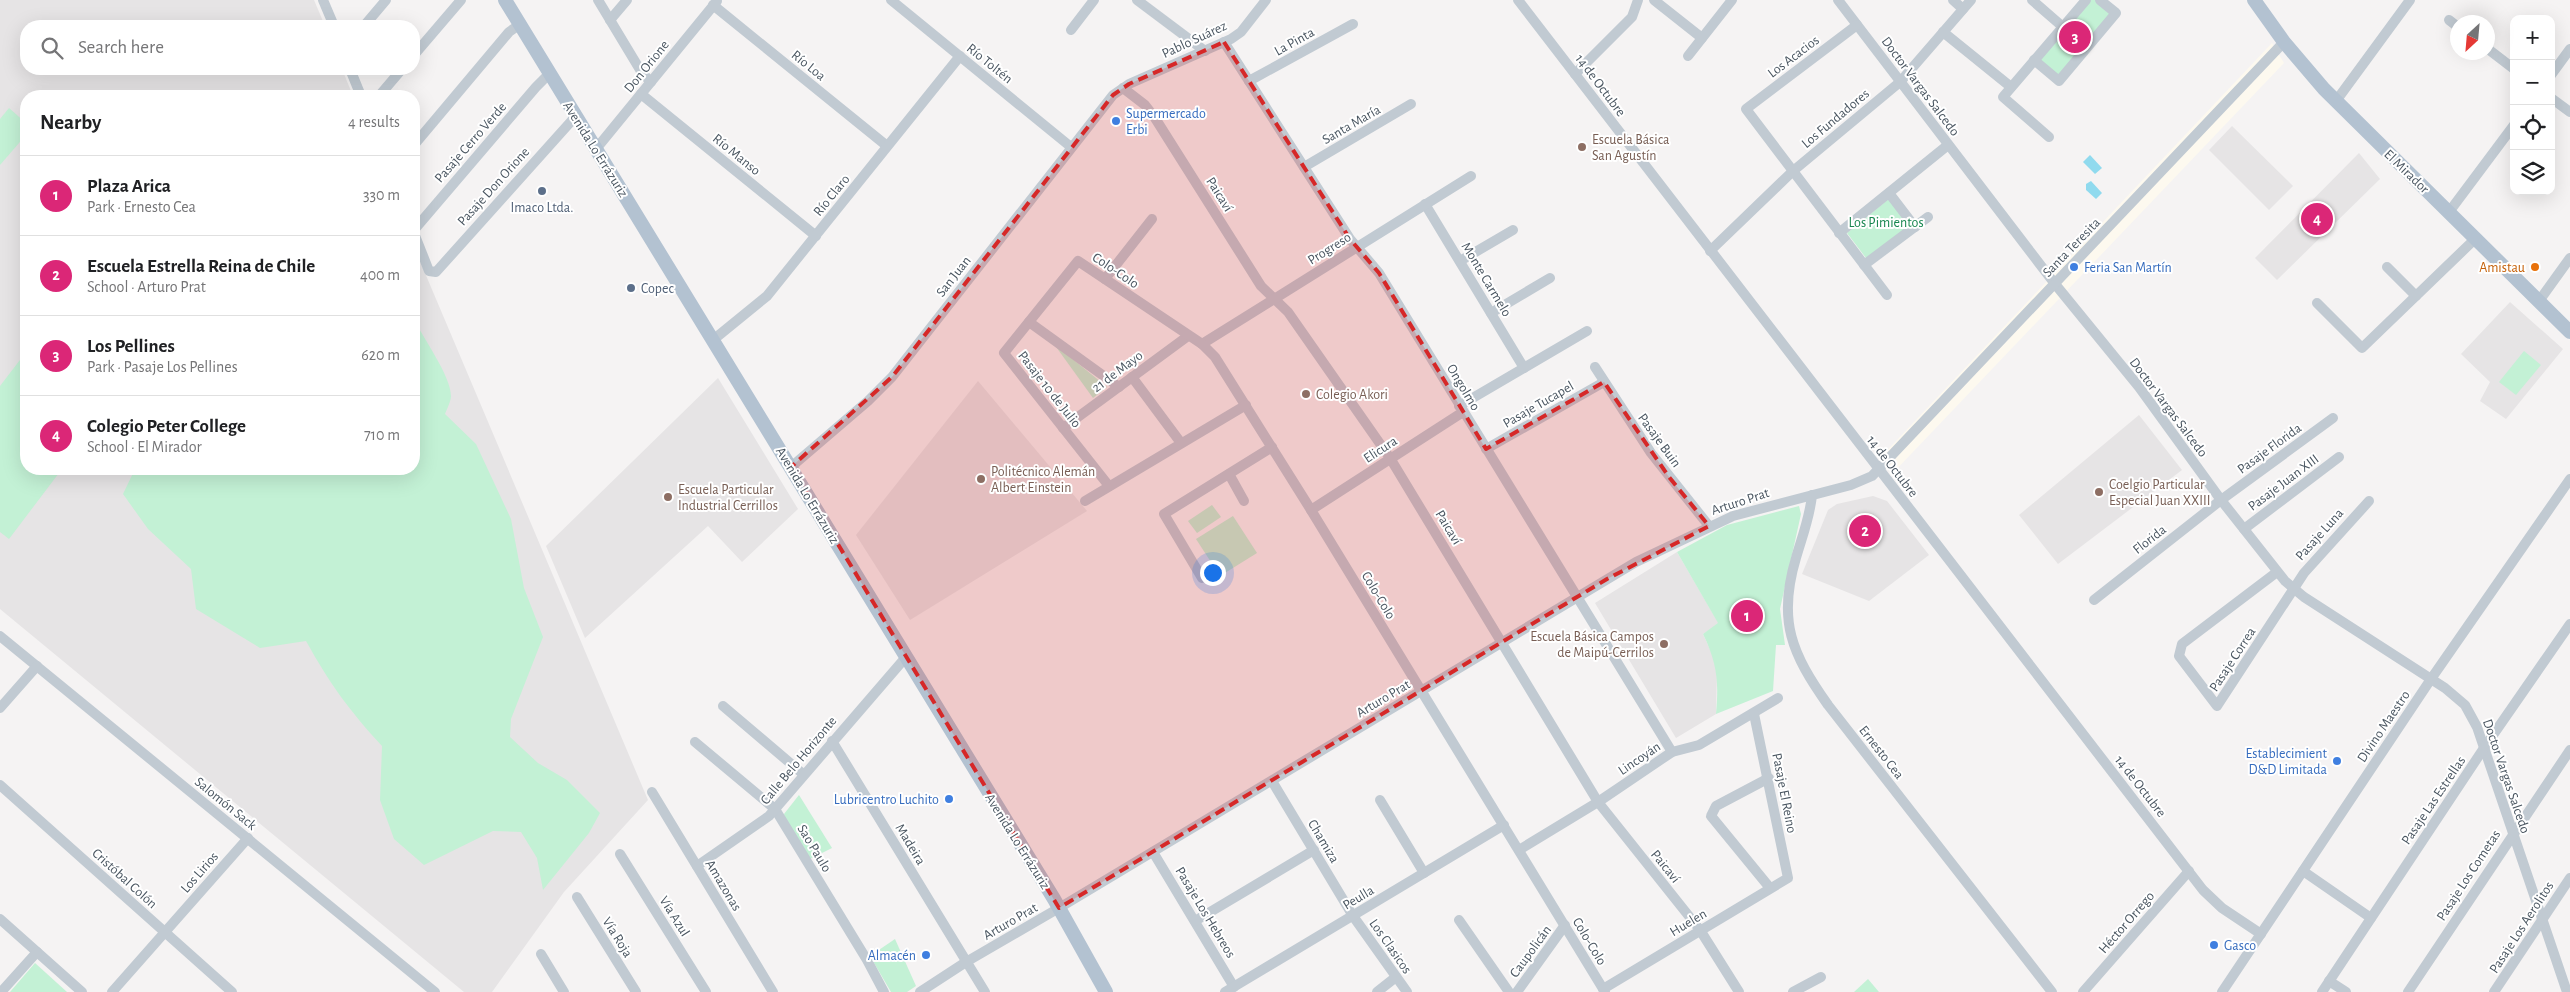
<!DOCTYPE html>
<html lang="en">
<head>
<meta charset="utf-8">
<style>
  :root { --surface:#fff; --page:#f2f2f2; --text:#202124; --muted:#757577; --line:#e0e0e0; --accent:#db2777 }
  body { margin:0; font-family:"Alegreya Sans",sans-serif; background:var(--page); color:var(--text) }
  .controls { position:absolute; right:15px; top:15px; display:grid; overflow:hidden; border-radius:10px; box-shadow:0 5px 20px #0002 }
  .controls button { width:45px; height:45px; display:grid; place-items:center; padding:0; border:0; border-bottom:1px solid var(--line); background:var(--surface); color:var(--text); font:25px sans-serif }
  .compass { position:absolute; left:2450px; top:15px; width:45px; height:45px; border-radius:50%; background:var(--surface); box-shadow:0 5px 20px #0002; rotate:206deg }
  .you { position:absolute; left:1212px; top:572px; width:18px; height:18px; margin:-12px; border:4px solid #fff; border-radius:50%; background:#1a73e8; box-shadow:0 0 0 8px #1a73e833 }
  .badge { display:grid; place-items:center; width:32px; height:32px; border-radius:50%; background:var(--accent); color:#fff; font-size:16px; font-weight:700 }
  .pin { position:absolute; translate:-50% -50%; border:2px solid #fff; box-shadow:0 1px 5px #0006 }
  .list { margin:0; padding:0; list-style:none }
  h2 { display:flex; justify-content:space-between; align-items:center; height:65px; margin:0; padding:0 20px; font-size:21px }
  h2 small { font-size:16px; font-weight:400; color:var(--muted) }
  .list li { display:grid; grid-template-columns:32px 1fr auto; gap:15px; align-items:center; box-sizing:border-box; height:80px; padding:0 20px; border-top:1px solid var(--line) }
  .list b { display:block; font-size:19px; white-space:nowrap }
  .list p { margin:0; font-size:16px; white-space:nowrap; color:var(--muted) }
  .list em { font-size:16px; font-style:normal; color:var(--muted) }
  .icon { flex:none; width:28px; height:28px; fill:none; stroke:currentColor; stroke-width:2; stroke-linecap:round; stroke-linejoin:round }
  .map { position:relative; flex:none; width:2570px; height:992px; overflow:hidden }
  .search { position:absolute; background:var(--surface); box-shadow:0 5px 20px #0002; left:20px; top:20px; width:400px; height:55px; display:flex; align-items:center; gap:12px; box-sizing:border-box; padding:0 18px; border-radius:20px; color:var(--muted); font-size:19px }
  .panel { position:absolute; background:var(--surface); box-shadow:0 5px 20px #0002; left:20px; top:90px; width:400px; height:385px; border-radius:20px }
  .map>svg:first-child { display:block }
</style>
</head>
<body>
<div class="map">
<svg width="2570" height="992" viewBox="0 0 2570 992">
  <rect width="100%" height="100%" fill="#f5f3f3"/>
  <path fill="#fdf9ef" d="M 2272,43 L 2284,63 L 1892,474 L 1880,458 Z"/>
  <g fill="#e6e4e5">
    <path d="M 0,0 L 314,0 L 325,26 L 26,26 L 26,69 L 342,69 L 353,96 L 26,96 L 26,469 L 414,469 L 414,247 L 648,800 L 564,892 L 492,992 L 464,992 L 0,609 Z"/>
    <path d="M 2232,126 L 2293,186 L 2269,210 L 2209,150 Z"/>
    <path d="M 2359,153 L 2380,179 L 2277,280 L 2255,258 Z"/>
    <path d="M 2510,302 L 2563,349 L 2506,419 L 2480,401 L 2490,382 L 2461,354 Z"/>
    <path d="M 718,378 L 798,509 L 742,562 L 708,526 L 585,638 L 546,546 Z"/>
    <path d="M 978,381 L 1087,511 L 910,620 L 856,535 Z"/>
    <path d="M 2139,415 L 2182,470 L 2058,564 L 2019,515 Z"/>
    <path d="M 1873,496 L 1887,501 L 1929,555 L 1869,601 L 1802,574 L 1828,510 L 1837,504 Z"/>
    <path d="M 1677,552 L 1719,624 L 1703,634 L 1713,656 L 1717,673 L 1716,714 L 1676,738 L 1595,603 Z"/>
  </g>
  <g fill="#c3f1d5">
    <path d="M 2087,0 L 2099,0 L 2115,13 L 2058,80 L 2035,60 Z"/>
    <path d="M 9,108 L 26,123 L 26,135 L 0,165 L 0,119 Z"/>
    <path d="M 1890,198 L 1911,226 L 1866,258 L 1847,233 Z"/>
    <path d="M 414,319 C 423,338 451,376 451,396 C 451,401 447,409 445,414 L 476,444 L 511,519 L 524,588 L 543,637 L 511,719 L 510,737 L 538,763 L 567,780 L 600,813 L 589,833 L 543,890 L 537,858 L 521,832 L 493,831 L 424,865 L 394,839 L 380,800 L 382,746 C 349,710 330,684 306,641 L 260,648 L 196,609 L 191,569 L 148,529 L 123,494 L 135,469 L 414,469 Z"/>
    <path d="M 1054,344 L 1107,387 L 1093,398 Z"/>
    <path d="M 2524,351 L 2541,365 L 2516,395 L 2499,382 Z"/>
    <path d="M 23,356 L 26,358 L 26,469 L 62,469 L 9,539 L 0,532 L 0,386 Z"/>
    <path d="M 1212,505 L 1221,517 L 1197,533 L 1188,521 Z"/>
    <path d="M 1799,506 L 1801,514 L 1780,609 L 1785,645 L 1776,645 L 1773,691 L 1716,714 C 1719,681 1717,663 1703,634 L 1718,623 L 1677,552 L 1727,525 Z"/>
    <path d="M 1233,516 L 1257,553 L 1220,576 L 1196,539 Z"/>
    <path d="M 799,795 L 832,848 L 810,859 L 785,819 L 784,814 Z"/>
    <path d="M 895,939 L 916,986 L 907,992 L 891,992 L 870,956 Z"/>
    <path d="M 35,963 L 67,992 L 10,992 Z"/>
    <path d="M 1868,979 L 1879,992 L 1854,992 Z"/>
  </g>
  <g fill="#90daee">
    <path d="M 2090,155 L 2102,168 L 2095,174 L 2083,162 Z"/>
    <path d="M 2091,181 L 2102,193 L 2096,199 L 2086,190 L 2086,184 Z"/>
  </g>
  <g fill="none" stroke-linecap="round" stroke-linejoin="round">
    <g stroke="#c1cad2" stroke-width="10">
      <path d="M 323,0 L 334,26"/>
      <path d="M 598,0 L 642,73 L 651,82"/>
      <path d="M 891,0 L 1071,147"/>
      <path d="M 1137,0 L 1205,51"/>
      <path d="M 1518,0 L 2203,890 L 2222,908 L 2261,934"/>
      <path d="M 1654,0 L 1702,38"/>
      <path d="M 1838,0 L 2055,284 L 2139,387 L 2221,500 L 2285,581 L 2304,597 L 2445,688 L 2465,705 L 2477,727 L 2567,992"/>
      <path d="M 1953,0 L 1963,9"/>
      <path d="M 2032,0 L 2063,27"/>
      <path d="M 713,5 L 887,146"/>
      <path d="M 610,20 L 627,0"/>
      <path d="M 2449,20 L 2458,27"/>
      <path d="M 1857,25 L 1746,109 L 1887,295"/>
      <path d="M 364,26 L 386,0"/>
      <path d="M 1071,30 L 1094,0"/>
      <path d="M 1943,32 L 2011,87"/>
      <path d="M 1224,42 L 1350,239 L 1379,273 L 1672,752"/>
      <path d="M 2488,49 L 2514,69"/>
      <path d="M 414,55 L 461,0"/>
      <path d="M 1688,56 L 1732,0"/>
      <path d="M 2034,60 L 2059,81 L 2116,13 L 2100,0"/>
      <path d="M 350,69 L 361,96"/>
      <path d="M 1575,74 L 1632,17 L 1638,0"/>
      <path d="M 2551,75 L 2570,49"/>
      <path d="M 1249,81 L 1353,24"/>
      <path d="M 1123,88 L 1145,105 L 1155,118 L 1261,286 L 1288,312 L 1390,458 L 1598,802 L 1700,930 L 1739,992"/>
      <path d="M 641,94 L 816,236"/>
      <path d="M 379,96 L 402,69"/>
      <path d="M 2551,98 L 2570,112"/>
      <path d="M 2336,101 L 2410,0"/>
      <path d="M 2049,137 L 2003,97 L 2086,0"/>
      <path d="M 414,145 L 509,32 L 519,25"/>
      <path d="M 596,149 L 717,1"/>
      <path d="M 1304,167 L 1411,104"/>
      <path d="M 1889,193 L 1915,227"/>
      <path d="M 1425,204 L 1524,368"/>
      <path d="M 2449,212 L 2514,125"/>
      <path d="M 414,230 L 536,87 L 549,74"/>
      <path d="M 414,233 L 429,271 L 436,272 L 575,117"/>
      <path d="M 1839,233 L 1948,145"/>
      <path d="M 1710,251 L 1793,171 L 1900,82 L 1971,0"/>
      <path d="M 1460,261 L 1513,230"/>
      <path d="M 1864,265 L 1928,217"/>
      <path d="M 2387,267 L 2416,296"/>
      <path d="M 1105,279 L 1152,219"/>
      <path d="M 2539,301 L 2570,258"/>
      <path d="M 2317,303 L 2362,348 L 2476,238"/>
      <path d="M 1491,313 L 1550,278"/>
      <path d="M 1029,322 L 1119,387"/>
      <path d="M 713,340 L 767,296 L 960,56"/>
      <path d="M 1202,344 L 1471,176"/>
      <path d="M 1595,367 L 1651,453 L 1709,526"/>
      <path d="M 1132,377 L 1181,443"/>
      <path d="M 1459,406 L 1587,331"/>
      <path d="M 1063,428 L 1188,336"/>
      <path d="M 1486,449 L 1604,382"/>
      <path d="M 791,467 L 868,401 L 892,377 L 1113,95 L 1129,84 L 1231,39 L 1241,32 L 1266,0"/>
      <path d="M 1229,474 L 1244,501"/>
      <path d="M 1109,486 L 1004,353 L 1078,261 L 1202,344 L 1215,357 L 1311,510 L 1605,992"/>
      <path d="M 1812,495 C 1810,517 1802,537 1796,558 C 1777,621 1792,654 1828,705 L 2052,992"/>
      <path d="M 1085,501 L 1246,405"/>
      <path d="M 1311,510 L 1463,412"/>
      <path d="M 2244,529 L 2339,457"/>
      <path d="M 2277,572 L 2182,644 L 2179,656 L 2217,706 L 2304,573 L 2369,501"/>
      <path d="M 1202,578 L 1164,514 L 1272,447"/>
      <path d="M 2094,600 L 2221,500 L 2333,418"/>
      <path d="M 0,636 L 435,992"/>
      <path d="M 723,706 L 803,774"/>
      <path d="M 0,708 L 37,666"/>
      <path d="M 832,741 L 985,992"/>
      <path d="M 695,742 L 775,809 L 867,960 L 884,992"/>
      <path d="M 1769,778 L 1716,806 L 1711,816 L 1770,888"/>
      <path d="M 1272,781 L 1353,916 L 1407,992"/>
      <path d="M 0,785 L 232,992"/>
      <path d="M 652,792 L 773,992"/>
      <path d="M 1380,800 L 1424,873"/>
      <path d="M 1519,850 L 1598,802 L 1672,752 L 1699,745 L 1778,698"/>
      <path d="M 1153,852 L 1234,987"/>
      <path d="M 620,854 L 706,992"/>
      <path d="M 697,866 L 769,816 L 906,657"/>
      <path d="M 2303,871 L 2371,918"/>
      <path d="M 577,897 L 636,992"/>
      <path d="M 0,919 L 82,992"/>
      <path d="M 1459,920 L 1509,992"/>
      <path d="M 1195,921 L 1314,850"/>
      <path d="M 541,954 L 564,992"/>
      <path d="M 2329,981 L 2346,992"/>
      <path d="M 1603,989 L 1788,878 L 1754,714"/>
      <path d="M 1,992 L 37,952"/>
      <path d="M 112,992 L 248,838"/>
      <path d="M 920,992 L 966,962 L 1059,908 L 1636,562 L 1733,516 L 1851,485 L 1872,476 L 2284,42"/>
      <path d="M 1225,992 L 1504,825"/>
      <path d="M 1377,992 L 1396,977"/>
      <path d="M 1517,992 L 1565,925"/>
      <path d="M 1793,992 L 1821,977"/>
      <path d="M 2083,992 L 2189,871"/>
      <path d="M 2222,992 L 2431,679 L 2570,479"/>
      <path d="M 2322,992 L 2484,748 L 2570,624"/>
      <path d="M 2408,992 L 2570,750"/>
      <path d="M 2494,992 L 2570,878"/>
    </g>
    <g stroke="#b3c2d1" stroke-width="14">
      <path d="M 505,0 L 1054,899 L 1106,992"/>
      <path d="M 2254,0 L 2284,42 L 2324,89 L 2570,332"/>
    </g>
  </g>
  <path fill="#d62828" fill-opacity="0.2" stroke="#d62828" stroke-width="4" stroke-dasharray="10 6" stroke-linejoin="round" d="M 1224,42 L 1350,239 L 1379,273 L 1486,449 L 1604,382 L 1669,477 L 1709,526 L 1607,579 L 1059,908 L 791,467 L 892,377 L 1113,95 L 1129,84 Z"/>
  <g fill="#3f7fe0" stroke="#fff" stroke-width="2">
    <circle cx="1116" cy="121" r="5"/>
    <circle cx="2074" cy="267" r="5"/>
    <circle cx="2337" cy="761" r="5"/>
    <circle cx="949" cy="799" r="5"/>
    <circle cx="2214" cy="945" r="5"/>
    <circle cx="926" cy="955" r="5"/>
  </g>
  <g fill="#8d6e63" stroke="#fff" stroke-width="2">
    <circle cx="1582" cy="147" r="5"/>
    <circle cx="1306" cy="394" r="5"/>
    <circle cx="981" cy="479" r="5"/>
    <circle cx="2099" cy="492" r="5"/>
    <circle cx="668" cy="497" r="5"/>
    <circle cx="1664" cy="644" r="5"/>
  </g>
  <g fill="#5c6f8a" stroke="#fff" stroke-width="2">
    <circle cx="542" cy="191" r="5"/>
    <circle cx="631" cy="288" r="5"/>
  </g>
  <circle fill="#e8710a" stroke="#fff" stroke-width="2" cx="2535" cy="267" r="5"/>
  <g text-anchor="middle" stroke-width="4" stroke-linejoin="round" paint-order="stroke">
    <g font-size="14" fill="#4a5661" stroke="#fff">
      <text transform="translate(1194 39) rotate(-25)" y="5">Pablo Suárez</text>
      <text transform="translate(1294 41) rotate(-29)" y="5">La Pinta</text>
      <text transform="translate(1793 56) rotate(-37)" y="5">Los Acacios</text>
      <text transform="translate(990 63) rotate(39)" y="5">Río Toltén</text>
      <text transform="translate(809 65) rotate(39)" y="5">Río Loa</text>
      <text transform="translate(646 66) rotate(-51)" y="5">Don Orione</text>
      <text transform="translate(1601 85) rotate(53)" y="5">14 de Octubre</text>
      <text transform="translate(1921 86) rotate(53)" y="5">Doctor Vargas Salcedo</text>
      <text transform="translate(1835 118) rotate(-40)" y="5">Los Fundadores</text>
      <text transform="translate(1351 124) rotate(-30)" y="5">Santa María</text>
      <text transform="translate(470 142) rotate(-49)" y="5">Pasaje Cerro Verde</text>
      <text transform="translate(596 149) rotate(58)" y="5">Avenida Lo Errázuriz</text>
      <text transform="translate(737 154) rotate(39)" y="5">Río Manso</text>
      <text transform="translate(2407 171) rotate(44)" y="5">El Mirador</text>
      <text transform="translate(493 186) rotate(-48)" y="5">Pasaje Don Orione</text>
      <text transform="translate(1220 194) rotate(58)" y="5">Paicaví</text>
      <text transform="translate(831 195) rotate(-51)" y="5">Río Claro</text>
      <text transform="translate(2071 247) rotate(-46)" y="5">Santa Teresita</text>
      <text transform="translate(1329 248) rotate(-32)" y="5">Progreso</text>
      <text transform="translate(1116 270) rotate(34)" y="5">Colo-Colo</text>
      <text transform="translate(953 276) rotate(-52)" y="5">San Juan</text>
      <text transform="translate(1487 279) rotate(59)" y="5">Monte Carmelo</text>
      <text transform="translate(1117 371) rotate(-37)" y="5">21 de Mayo</text>
      <text transform="translate(1464 387) rotate(59)" y="5">Ongolmo</text>
      <text transform="translate(1050 389) rotate(52)" y="5">Pasaje 10 de Julio</text>
      <text transform="translate(1538 404) rotate(-30)" y="5">Pasaje Tucapel</text>
      <text transform="translate(2169 407) rotate(53)" y="5">Doctor Vargas Salcedo</text>
      <text transform="translate(1660 440) rotate(54)" y="5">Pasaje Buin</text>
      <text transform="translate(2269 448) rotate(-36)" y="5">Pasaje Florida</text>
      <text transform="translate(1380 449) rotate(-33)" y="5">Elicura</text>
      <text transform="translate(1893 466) rotate(52)" y="5">14 de Octubre</text>
      <text transform="translate(2283 482) rotate(-37)" y="5">Pasaje Juan XIII</text>
      <text transform="translate(808 495) rotate(59)" y="5">Avenida Lo Errázuriz</text>
      <text transform="translate(1740 501) rotate(-18)" y="5">Arturo Prat</text>
      <text transform="translate(1449 527) rotate(59)" y="5">Paicaví</text>
      <text transform="translate(2319 534) rotate(-48)" y="5">Pasaje Luna</text>
      <text transform="translate(2149 539) rotate(-38)" y="5">Florida</text>
      <text transform="translate(1379 595) rotate(59)" y="5">Colo-Colo</text>
      <text transform="translate(2232 659) rotate(-57)" y="5">Pasaje Correa</text>
      <text transform="translate(1383 698) rotate(-31)" y="5">Arturo Prat</text>
      <text transform="translate(2383 726) rotate(-56)" y="5">Divino Maestro</text>
      <text transform="translate(1882 752) rotate(52)" y="5">Ernesto Cea</text>
      <text transform="translate(1639 758) rotate(-34)" y="5">Lincoyán</text>
      <text transform="translate(798 760) rotate(-50)" y="5">Calle Belo Horizonte</text>
      <text transform="translate(2507 776) rotate(71)" y="5">Doctor Vargas Salcedo</text>
      <text transform="translate(2141 786) rotate(52)" y="5">14 de Octubre</text>
      <text transform="translate(1785 793) rotate(79)" y="5">Pasaje El Reino</text>
      <text transform="translate(2433 800) rotate(-56)" y="5">Pasaje Las Estrellas</text>
      <text transform="translate(226 803) rotate(39)" y="5">Salomón Sack</text>
      <text transform="translate(1018 841) rotate(58)" y="5">Avenida Lo Errázuriz</text>
      <text transform="translate(1324 841) rotate(59)" y="5">Chamiza</text>
      <text transform="translate(911 844) rotate(59)" y="5">Madeira</text>
      <text transform="translate(815 848) rotate(59)" y="5">Sao Paulo</text>
      <text transform="translate(1666 866) rotate(51)" y="5">Paicaví</text>
      <text transform="translate(199 872) rotate(-49)" y="5">Los Lirios</text>
      <text transform="translate(2468 875) rotate(-57)" y="5">Pasaje Los Cometas</text>
      <text transform="translate(125 878) rotate(42)" y="5">Cristóbal Colón</text>
      <text transform="translate(724 885) rotate(59)" y="5">Amazonas</text>
      <text transform="translate(1358 897) rotate(-31)" y="5">Peulla</text>
      <text transform="translate(1206 912) rotate(59)" y="5">Pasaje Los Hebreos</text>
      <text transform="translate(675 916) rotate(58)" y="5">Vía Azul</text>
      <text transform="translate(1010 921) rotate(-30)" y="5">Arturo Prat</text>
      <text transform="translate(1688 922) rotate(-31)" y="5">Huelen</text>
      <text transform="translate(2126 922) rotate(-49)" y="5">Héctor Orrego</text>
      <text transform="translate(2521 927) rotate(-57)" y="5">Pasaje Los Aerolitos</text>
      <text transform="translate(618 937) rotate(58)" y="5">Vía Roja</text>
      <text transform="translate(1590 941) rotate(59)" y="5">Colo-Colo</text>
      <text transform="translate(1391 946) rotate(55)" y="5">Los Clasicos</text>
      <text transform="translate(1530 951) rotate(-54)" y="5">Caupolicán</text>
    </g>
    <g font-size="14" fill="#366cbe" stroke="#fff" text-anchor="start">
      <text x="1126" y="118">Supermercado<tspan x="1126" dy="16">Erbi</tspan></text>
      <text x="2084" y="272">Feria San Martín</text>
      <text x="2327" y="758" text-anchor="end">Establecimient<tspan x="2327" dy="16">D&amp;D Limitada</tspan></text>
      <text x="939" y="804" text-anchor="end">Lubricentro Luchito</text>
      <text x="2224" y="950">Gasco</text>
      <text x="916" y="960" text-anchor="end">Almacén</text>
    </g>
    <g font-size="14" fill="#785e54" stroke="#fff" text-anchor="start">
      <text x="1592" y="144">Escuela Básica<tspan x="1592" dy="16">San Agustín</tspan></text>
      <text x="1316" y="399">Colegio Akori</text>
      <text x="991" y="476">Politécnico Alemán<tspan x="991" dy="16">Albert Einstein</tspan></text>
      <text x="2109" y="489">Coelgio Particular<tspan x="2109" dy="16">Especial Juan XXIII</tspan></text>
      <text x="678" y="494">Escuela Particular<tspan x="678" dy="16">Industrial Cerrillos</tspan></text>
      <text x="1654" y="641" text-anchor="end">Escuela Básica Campos<tspan x="1654" dy="16">de Maipú-Cerrilos</tspan></text>
    </g>
    <g font-size="14" fill="#4e5e75" stroke="#fff">
      <text x="542" y="212">Imaco Ltda.</text>
      <text x="641" y="293" text-anchor="start">Copec</text>
    </g>
    <g font-size="14" fill="#17864f" stroke="#fff">
      <text x="1886" y="227">Los Pimientos</text>
    </g>
    <g font-size="14" fill="#c56008" stroke="#fff" text-anchor="end">
      <text x="2525" y="272">Amistau</text>
    </g>
  </g>
</svg>
<div class="controls">
<button>+</button>
<button>−</button>
<button><svg class="icon" aria-label="locate" viewBox="0 0 24 24"><circle cx="12" cy="12" r="6"/><path d="M12 2v4M12 18v4M2 12h4M18 12h4"/></svg></button>
<button><svg class="icon" aria-label="layers" viewBox="0 0 24 24"><path d="M12 4l9 5-9 5-9-5zM3 14l9 5 9-5"/></svg></button>
</div>
<svg class="compass" viewBox="-18 -18 36 36"><path d="M0-13l5 13h-10z" fill="#e53935"/><path d="M0 13l5-13h-10z" fill="#757577"/></svg>
<div class="you"></div>
<div class="pin badge" style="left:1747px;top:616px">1</div>
<div class="pin badge" style="left:1865px;top:531px">2</div>
<div class="pin badge" style="left:2075px;top:37px">3</div>
<div class="pin badge" style="left:2317px;top:219px">4</div>
<div class="search"><svg class="icon" aria-label="search" viewBox="0 0 24 24"><circle cx="10" cy="10" r="6"/><path d="M15 15l6 6"/></svg>Search here</div>
<section class="panel">
<h2>Nearby<small>4 results</small></h2>
<ul class="list">
<li><span class="badge">1</span><div><b>Plaza Arica</b><p>Park · Ernesto Cea</p></div><em>330 m</em></li>
<li><span class="badge">2</span><div><b>Escuela Estrella Reina de Chile</b><p>School · Arturo Prat</p></div><em>400 m</em></li>
<li><span class="badge">3</span><div><b>Los Pellines</b><p>Park · Pasaje Los Pellines</p></div><em>620 m</em></li>
<li><span class="badge">4</span><div><b>Colegio Peter College</b><p>School · El Mirador</p></div><em>710 m</em></li>
</ul>
</section>
</div>
</body>
</html>
